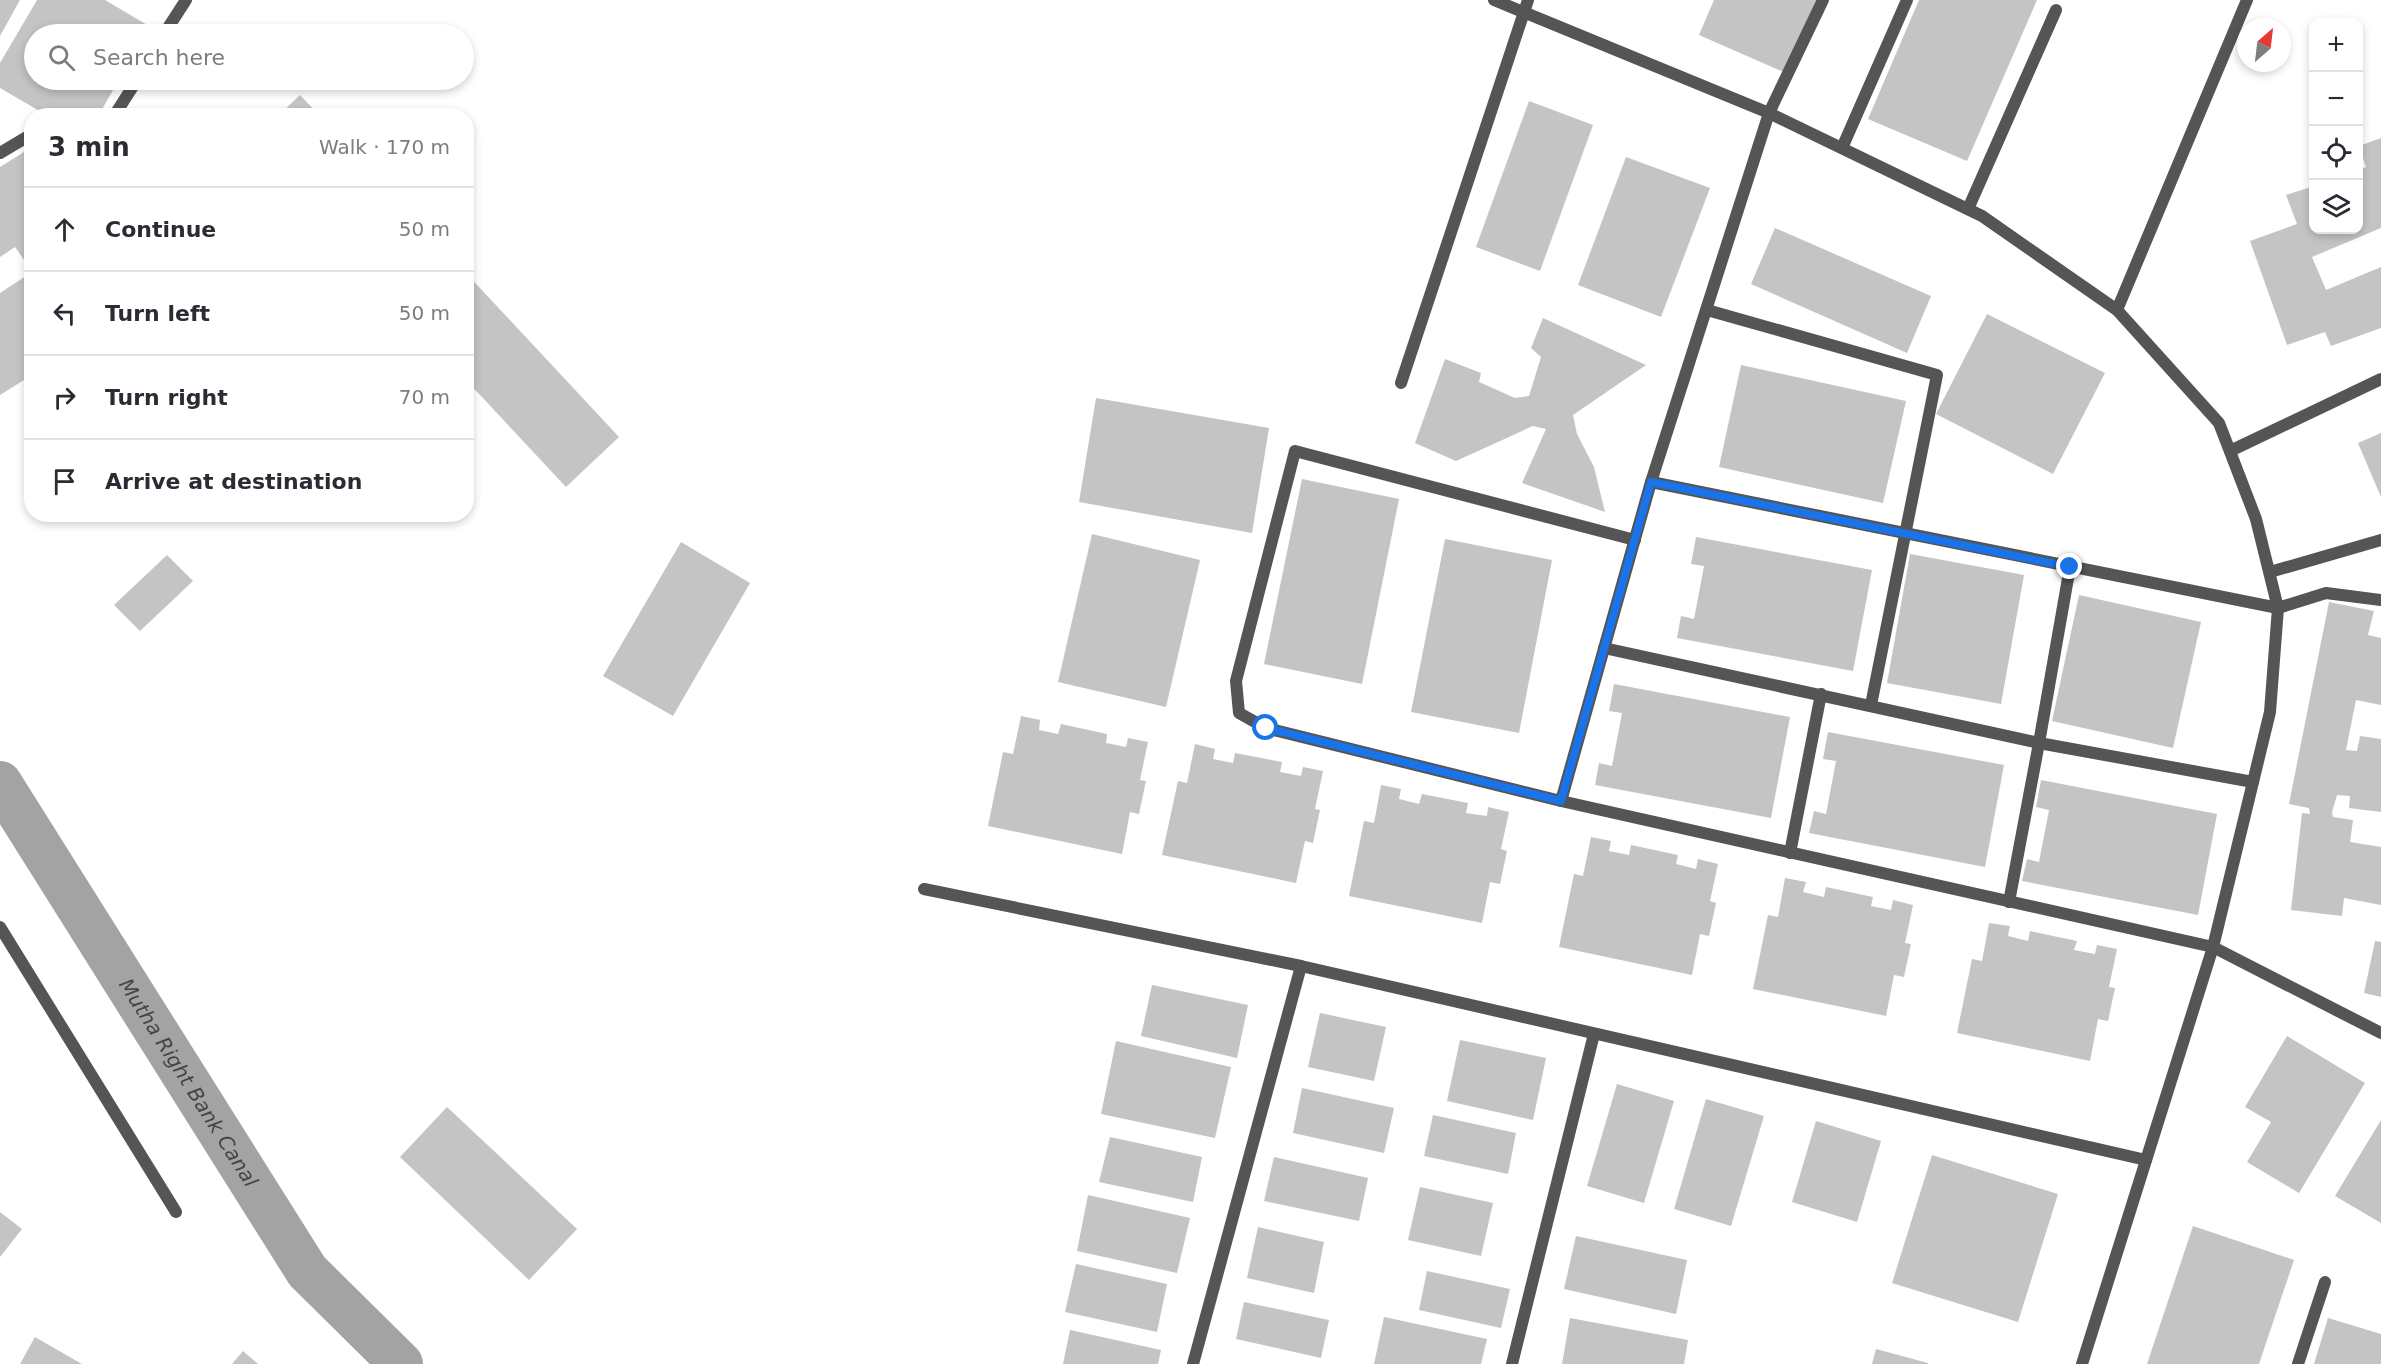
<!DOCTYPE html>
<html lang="en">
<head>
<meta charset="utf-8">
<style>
  :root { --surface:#fff; --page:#f7f7f7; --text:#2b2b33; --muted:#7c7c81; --line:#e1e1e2 }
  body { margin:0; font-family:"DejaVu Sans",sans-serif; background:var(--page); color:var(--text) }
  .controls { position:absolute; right:18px; top:18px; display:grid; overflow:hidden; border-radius:12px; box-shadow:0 3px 9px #0003 }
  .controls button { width:54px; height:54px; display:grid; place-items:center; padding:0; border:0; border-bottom:2px solid var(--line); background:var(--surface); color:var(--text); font:30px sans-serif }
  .compass { position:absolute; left:2237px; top:18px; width:54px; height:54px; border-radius:50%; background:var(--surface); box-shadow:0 3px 9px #0003; rotate:28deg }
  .stop { position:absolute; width:18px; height:18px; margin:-14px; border:4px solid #1a73e8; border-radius:50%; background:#fff }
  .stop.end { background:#1a73e8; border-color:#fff; box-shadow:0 2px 6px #0008 }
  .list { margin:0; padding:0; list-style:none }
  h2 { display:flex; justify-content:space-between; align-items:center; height:78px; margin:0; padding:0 24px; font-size:26px }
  h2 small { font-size:20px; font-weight:400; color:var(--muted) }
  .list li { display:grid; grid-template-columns:39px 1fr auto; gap:18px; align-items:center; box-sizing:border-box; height:84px; padding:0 24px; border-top:2px solid var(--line) }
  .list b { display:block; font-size:22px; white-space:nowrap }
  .list em { font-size:20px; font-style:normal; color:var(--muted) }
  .icon { flex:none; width:33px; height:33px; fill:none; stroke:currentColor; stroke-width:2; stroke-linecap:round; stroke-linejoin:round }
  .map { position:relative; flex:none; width:2381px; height:1364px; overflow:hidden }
  .search { position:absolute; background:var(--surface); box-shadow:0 3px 9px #0003; left:24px; top:24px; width:450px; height:66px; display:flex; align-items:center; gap:15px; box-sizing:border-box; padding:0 21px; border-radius:33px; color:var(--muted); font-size:22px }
  .panel { position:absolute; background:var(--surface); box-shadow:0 3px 9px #0003; left:24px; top:108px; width:450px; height:414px; border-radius:24px }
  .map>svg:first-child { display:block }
</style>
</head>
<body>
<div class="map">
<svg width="2381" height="1364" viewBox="0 0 2381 1364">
  <rect width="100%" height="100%" fill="#fff"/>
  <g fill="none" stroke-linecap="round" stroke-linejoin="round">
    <path stroke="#a3a3a3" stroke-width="44" id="s1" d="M 0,783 L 307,1271 L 401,1364"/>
  </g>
  <g fill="#c4c4c4">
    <path d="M 0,0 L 20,0 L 0,36 Z"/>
    <path d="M 37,0 L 105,0 L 149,26 L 144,34 L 34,34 L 34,80 L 119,80 L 98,116 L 48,116 L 0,88 L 0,63 Z"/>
    <path d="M 1714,0 L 1820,0 L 1788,74 L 1699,35 Z"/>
    <path d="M 1919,0 L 2037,0 L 1967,161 L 1868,119 Z"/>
    <path d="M 300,95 L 320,116 L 278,116 Z"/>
    <path d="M 1529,101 L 1593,125 L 1540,271 L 1476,247 Z"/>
    <path d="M 2381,138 L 2381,228 L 2312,257 L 2326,290 L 2381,267 L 2381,328 L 2331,346 L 2325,332 L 2287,345 L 2250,241 L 2297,224 L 2286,195 L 2314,186 L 2314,230 L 2358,230 L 2358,170 L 2366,167 L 2359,146 Z"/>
    <path d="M 32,147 L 32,271 L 15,247 L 0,257 L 0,167 Z"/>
    <path d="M 1626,157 L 1710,188 L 1661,317 L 1578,285 Z"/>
    <path d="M 1775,228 L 1931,296 L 1907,353 L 1751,284 Z"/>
    <path d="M 32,272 L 32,375 L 0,395 L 0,293 Z"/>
    <path d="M 466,273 L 619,437 L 566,487 L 466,380 Z"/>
    <path d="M 1987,314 L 2105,373 L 2053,474 L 1936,414 Z"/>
    <path d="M 1543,318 L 1646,365 L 1573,415 L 1577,434 L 1594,467 L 1605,512 L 1522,483 L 1546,429 L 1533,426 L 1456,461 L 1415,443 L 1445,359 L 1481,373 L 1479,382 L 1515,398 L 1529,396 L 1541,357 L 1531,348 Z"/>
    <path d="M 1741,365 L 1906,401 L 1883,503 L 1719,467 Z"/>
    <path d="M 1096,398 L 1269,428 L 1252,533 L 1079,502 Z"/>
    <path d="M 2381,433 L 2381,497 L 2358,443 Z"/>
    <path d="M 1302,479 L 1399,499 L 1362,684 L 1264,664 Z"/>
    <path d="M 1092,534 L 1200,560 L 1166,707 L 1058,682 Z"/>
    <path d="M 1696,537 L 1872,570 L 1853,671 L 1677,638 L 1681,616 L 1694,619 L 1704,566 L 1691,564 Z"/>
    <path d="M 1445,539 L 1552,560 L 1519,733 L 1411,712 Z"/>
    <path d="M 681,542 L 750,583 L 673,716 L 603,676 Z"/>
    <path d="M 1910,554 L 2024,575 L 2001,704 L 1887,683 Z"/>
    <path d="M 167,555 L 193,581 L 140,631 L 114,605 Z"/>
    <path d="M 2079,595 L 2201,622 L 2173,748 L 2052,721 Z"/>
    <path d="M 2329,602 L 2374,611 L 2368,635 L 2381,638 L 2381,705 L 2356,700 L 2346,750 L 2357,751 L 2360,736 L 2381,739 L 2381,812 L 2349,808 L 2350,796 L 2337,795 L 2332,812 L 2333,817 L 2353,820 L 2350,842 L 2381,847 L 2381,905 L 2344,898 L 2342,916 L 2291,910 L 2302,813 L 2310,814 L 2309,808 L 2289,804 Z"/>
    <path d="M 1614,684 L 1790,717 L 1771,818 L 1595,785 L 1599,763 L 1612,766 L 1622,713 L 1609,711 Z"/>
    <path d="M 1021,716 L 1040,720 L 1039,730 L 1058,734 L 1061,724 L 1107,734 L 1106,743 L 1126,747 L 1128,738 L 1148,742 L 1140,780 L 1146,781 L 1139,814 L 1130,812 L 1122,854 L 988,826 L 1003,752 L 1013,754 Z"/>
    <path d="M 1828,732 L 2004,765 L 1985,867 L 1809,833 L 1814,811 L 1826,814 L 1836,761 L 1823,759 Z"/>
    <path d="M 1195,744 L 1215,749 L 1213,759 L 1233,763 L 1235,753 L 1282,762 L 1280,772 L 1301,776 L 1303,767 L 1323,771 L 1315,809 L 1320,810 L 1313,843 L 1305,841 L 1296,883 L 1162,855 L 1178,781 L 1187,783 Z"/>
    <path d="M 2041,780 L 2217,814 L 2198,915 L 2022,881 L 2027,859 L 2039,862 L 2049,810 L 2036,807 Z"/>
    <path d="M 1381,785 L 1401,789 L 1399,799 L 1419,804 L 1422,794 L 1468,803 L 1466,813 L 1487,816 L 1488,807 L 1509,812 L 1501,849 L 1507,851 L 1500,884 L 1490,882 L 1482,923 L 1349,896 L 1364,821 L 1374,823 Z"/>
    <path d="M 1591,837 L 1611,841 L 1609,851 L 1629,855 L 1631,845 L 1678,855 L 1676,864 L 1696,869 L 1698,859 L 1718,864 L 1710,901 L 1716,903 L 1709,936 L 1700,934 L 1692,975 L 1559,947 L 1574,874 L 1583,876 Z"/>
    <path d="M 1785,878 L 1806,882 L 1803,892 L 1824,897 L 1826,887 L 1873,897 L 1871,906 L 1891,910 L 1893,900 L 1913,905 L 1905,943 L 1911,944 L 1904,977 L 1894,975 L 1886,1016 L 1753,989 L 1768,915 L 1778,917 Z"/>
    <path d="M 1989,923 L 2010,926 L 2008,936 L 2028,941 L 2030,931 L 2077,941 L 2074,950 L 2095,954 L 2097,945 L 2117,949 L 2109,987 L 2115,988 L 2108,1021 L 2098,1019 L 2090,1061 L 1957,1033 L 1972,959 L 1982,961 Z"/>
    <path d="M 2375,941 L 2381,942 L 2381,997 L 2364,993 Z"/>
    <path d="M 1152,985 L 1248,1005 L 1237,1058 L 1141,1036 Z"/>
    <path d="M 1320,1013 L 1386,1027 L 1374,1081 L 1308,1067 Z"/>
    <path d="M 2287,1036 L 2365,1083 L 2299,1193 L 2247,1162 L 2271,1122 L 2245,1107 Z"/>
    <path d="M 1460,1040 L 1546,1058 L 1533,1120 L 1447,1101 Z"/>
    <path d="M 1116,1041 L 1231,1067 L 1215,1138 L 1101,1114 Z"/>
    <path d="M 1617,1084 L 1674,1101 L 1644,1203 L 1587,1186 Z"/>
    <path d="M 1302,1088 L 1394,1108 L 1384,1153 L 1293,1133 Z"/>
    <path d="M 1706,1099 L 1764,1116 L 1731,1226 L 1674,1209 Z"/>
    <path d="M 447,1107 L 577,1229 L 529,1280 L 400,1157 Z"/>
    <path d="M 1433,1115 L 1516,1133 L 1508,1174 L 1424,1156 Z"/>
    <path d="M 2381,1120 L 2381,1223 L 2335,1196 Z"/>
    <path d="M 1816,1121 L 1881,1141 L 1857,1222 L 1792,1202 Z"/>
    <path d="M 1110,1137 L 1202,1157 L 1193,1202 L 1099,1182 Z"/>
    <path d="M 1932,1155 L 2058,1194 L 2018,1322 L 1892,1283 Z"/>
    <path d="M 1274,1157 L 1368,1178 L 1359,1221 L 1264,1201 Z"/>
    <path d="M 1420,1187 L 1493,1203 L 1481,1256 L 1408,1240 Z"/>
    <path d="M 1088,1195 L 1190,1218 L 1177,1273 L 1077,1251 Z"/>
    <path d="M 0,1212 L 22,1229 L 0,1257 Z"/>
    <path d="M 2193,1226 L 2294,1260 L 2259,1364 L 2147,1364 Z"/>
    <path d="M 1258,1227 L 1324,1242 L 1314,1293 L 1247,1278 Z"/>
    <path d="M 1576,1236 L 1687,1260 L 1676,1314 L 1564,1289 Z"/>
    <path d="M 1076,1264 L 1167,1284 L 1157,1332 L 1065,1312 Z"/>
    <path d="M 1427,1271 L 1510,1289 L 1501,1328 L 1419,1310 Z"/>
    <path d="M 1244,1302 L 1329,1320 L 1321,1358 L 1236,1339 Z"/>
    <path d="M 1384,1317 L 1487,1339 L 1481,1364 L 1374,1364 Z"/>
    <path d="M 1570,1318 L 1688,1340 L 1684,1364 L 1562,1364 Z"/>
    <path d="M 2328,1318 L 2381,1334 L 2381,1364 L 2314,1364 Z"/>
    <path d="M 1070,1330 L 1161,1350 L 1158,1364 L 1063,1364 Z"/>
    <path d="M 35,1337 L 82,1364 L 20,1364 Z"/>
    <path d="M 1876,1349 L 1928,1363 L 1928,1364 L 1872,1364 Z"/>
    <path d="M 243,1351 L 258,1364 L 232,1364 Z"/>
  </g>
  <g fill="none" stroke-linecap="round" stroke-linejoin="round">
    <g stroke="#555" stroke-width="12">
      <path d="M 164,34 L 186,0"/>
      <path d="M 114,116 L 137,80"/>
      <path d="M 1842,148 L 1907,0"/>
      <path d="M 0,153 L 32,134"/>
      <path d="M 1968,209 L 2056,10"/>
      <path d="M 1707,310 L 1937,375 L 1871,705"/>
      <path d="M 1401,383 L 1528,0"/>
      <path d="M 2230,451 L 2381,379"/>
      <path d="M 2070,567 L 2039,743 L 2253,782"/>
      <path d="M 2270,572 L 2381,540"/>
      <path d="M 2278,608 L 2326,593 L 2381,600"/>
      <path d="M 1604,648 L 2039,743 L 2009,902"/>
      <path d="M 1790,853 L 1821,694"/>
    </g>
    <g stroke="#555" stroke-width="12">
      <path d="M 1494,0 L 1769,113 L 1982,216 L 2117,310 L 2219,423 L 2256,519 L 2278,608 L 2270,712 L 2213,947 L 2082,1364"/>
      <path d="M 2117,310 L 2247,0"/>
      <path d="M 1651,482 L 2278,608"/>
      <path d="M 1635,540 L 1295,451 L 1236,681 L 1239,713 L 1266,728 L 1561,801 L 2213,947 L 2381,1033"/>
      <path d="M 1561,801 L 1651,482 L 1769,113 L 1823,0"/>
      <path d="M 924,889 L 1301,966 L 2146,1160"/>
      <path d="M 0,927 L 176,1212"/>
      <path d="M 1193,1364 L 1301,966"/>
      <path d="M 1512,1364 L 1594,1034"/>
      <path d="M 2298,1364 L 2325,1282"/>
    </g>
  </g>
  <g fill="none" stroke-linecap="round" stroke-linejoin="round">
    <path stroke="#1a73e8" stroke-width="8" d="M 1266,728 L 1561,801 L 1651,482 L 2070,567"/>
  </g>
  <g text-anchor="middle" stroke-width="5" stroke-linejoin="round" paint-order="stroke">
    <g font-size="20" font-style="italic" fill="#444" stroke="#fff">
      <text dy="7" stroke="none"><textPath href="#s1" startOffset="354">Mutha Right Bank Canal</textPath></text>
    </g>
  </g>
</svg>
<div class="controls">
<button>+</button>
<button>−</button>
<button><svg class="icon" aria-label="locate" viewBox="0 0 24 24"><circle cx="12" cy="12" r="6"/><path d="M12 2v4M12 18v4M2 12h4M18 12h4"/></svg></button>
<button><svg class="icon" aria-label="layers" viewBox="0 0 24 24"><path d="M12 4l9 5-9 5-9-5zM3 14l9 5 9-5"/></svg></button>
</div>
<svg class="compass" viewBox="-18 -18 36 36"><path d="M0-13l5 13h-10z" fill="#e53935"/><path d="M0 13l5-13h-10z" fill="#7c7c81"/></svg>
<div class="stop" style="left:1266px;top:728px"></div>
<div class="stop end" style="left:2070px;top:567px"></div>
<div class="search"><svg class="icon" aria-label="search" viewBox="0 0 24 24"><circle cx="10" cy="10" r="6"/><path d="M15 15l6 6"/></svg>Search here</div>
<section class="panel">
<h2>3 min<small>Walk · 170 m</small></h2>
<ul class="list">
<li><svg class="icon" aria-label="ahead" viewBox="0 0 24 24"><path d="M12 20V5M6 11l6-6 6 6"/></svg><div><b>Continue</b></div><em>50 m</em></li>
<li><svg class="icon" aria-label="left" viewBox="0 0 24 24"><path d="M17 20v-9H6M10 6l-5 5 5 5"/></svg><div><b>Turn left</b></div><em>50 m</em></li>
<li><svg class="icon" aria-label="right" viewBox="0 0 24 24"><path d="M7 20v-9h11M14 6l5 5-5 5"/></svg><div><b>Turn right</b></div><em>70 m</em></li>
<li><svg class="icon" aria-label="arrive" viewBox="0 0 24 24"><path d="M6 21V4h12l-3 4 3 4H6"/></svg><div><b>Arrive at destination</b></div></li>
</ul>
</section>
</div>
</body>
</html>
